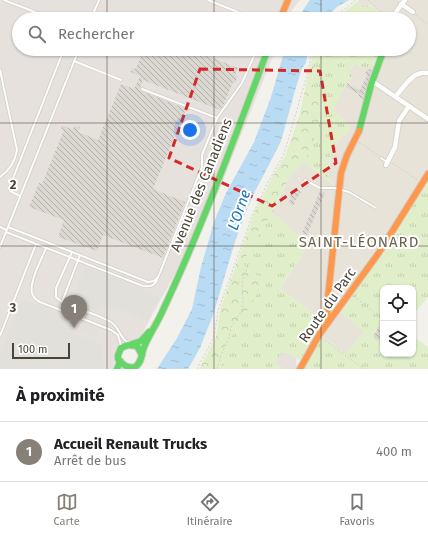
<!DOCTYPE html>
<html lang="fr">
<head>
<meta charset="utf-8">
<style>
  :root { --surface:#fff; --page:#f6f6f6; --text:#202124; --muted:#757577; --line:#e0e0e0; --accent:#868076 }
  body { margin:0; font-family:"Fira Sans",sans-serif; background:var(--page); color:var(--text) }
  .controls { position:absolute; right:12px; bottom:12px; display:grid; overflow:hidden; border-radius:8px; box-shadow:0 1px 3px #0004 }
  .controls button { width:36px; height:36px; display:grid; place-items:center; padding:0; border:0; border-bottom:1px solid var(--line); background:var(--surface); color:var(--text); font:20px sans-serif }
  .scale { position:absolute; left:12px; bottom:10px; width:58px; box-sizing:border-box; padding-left:4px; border:2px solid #4b4336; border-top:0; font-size:11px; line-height:14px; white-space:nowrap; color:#4b4336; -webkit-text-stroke:3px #fff; paint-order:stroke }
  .you { position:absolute; left:190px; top:130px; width:14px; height:14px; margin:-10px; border:3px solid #fff; border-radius:50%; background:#1a73e8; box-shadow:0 0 0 6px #1a73e833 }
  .badge { display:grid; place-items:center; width:26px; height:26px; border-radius:50%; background:var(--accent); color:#fff; font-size:13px; font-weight:700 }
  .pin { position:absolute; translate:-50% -33px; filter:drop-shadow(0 1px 2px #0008) }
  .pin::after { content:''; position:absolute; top:21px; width:14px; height:12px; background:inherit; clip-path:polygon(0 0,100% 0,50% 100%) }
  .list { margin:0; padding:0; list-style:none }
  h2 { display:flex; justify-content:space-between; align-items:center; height:52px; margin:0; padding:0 16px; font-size:17px }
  h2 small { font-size:13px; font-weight:400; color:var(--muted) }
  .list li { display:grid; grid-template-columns:26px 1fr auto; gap:12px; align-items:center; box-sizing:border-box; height:60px; padding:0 16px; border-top:1px solid var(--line) }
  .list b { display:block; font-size:15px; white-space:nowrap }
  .list p { margin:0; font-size:13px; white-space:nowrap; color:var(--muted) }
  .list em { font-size:13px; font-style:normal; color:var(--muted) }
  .icon { flex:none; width:22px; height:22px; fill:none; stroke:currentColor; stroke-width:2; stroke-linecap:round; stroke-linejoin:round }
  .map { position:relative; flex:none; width:428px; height:369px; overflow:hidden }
  .search { position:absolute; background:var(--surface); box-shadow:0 1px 3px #0004; left:12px; right:12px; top:12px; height:44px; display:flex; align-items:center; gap:10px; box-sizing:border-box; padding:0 14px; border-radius:22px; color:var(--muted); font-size:15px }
  .sheet { height:112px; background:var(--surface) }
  nav { display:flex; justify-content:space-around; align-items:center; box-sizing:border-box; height:56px; border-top:1px solid var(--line); background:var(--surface); font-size:11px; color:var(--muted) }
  nav a { display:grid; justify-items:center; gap:2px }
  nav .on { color:var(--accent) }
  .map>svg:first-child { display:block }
</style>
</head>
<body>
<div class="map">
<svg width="428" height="369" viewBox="0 0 428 369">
  <defs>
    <pattern id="grass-tufts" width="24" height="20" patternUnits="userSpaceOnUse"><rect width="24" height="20" fill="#e0efca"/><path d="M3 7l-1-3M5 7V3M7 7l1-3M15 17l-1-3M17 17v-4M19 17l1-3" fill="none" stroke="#c2ceae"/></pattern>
    <pattern id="forest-crowns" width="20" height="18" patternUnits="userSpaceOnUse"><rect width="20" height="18" fill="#e0efca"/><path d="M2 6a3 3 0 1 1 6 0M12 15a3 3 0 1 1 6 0" fill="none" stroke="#c2ceae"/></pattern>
    <pattern id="water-ripples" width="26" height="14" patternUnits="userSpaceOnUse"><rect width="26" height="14" fill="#b9dbf4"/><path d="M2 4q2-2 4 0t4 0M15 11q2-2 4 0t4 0" fill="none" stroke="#a1bdd2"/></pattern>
    <pattern id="building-back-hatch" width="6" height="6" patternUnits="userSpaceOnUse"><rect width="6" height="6" fill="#dbd8d2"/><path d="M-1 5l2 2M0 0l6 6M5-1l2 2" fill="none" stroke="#b4b1ab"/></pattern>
  </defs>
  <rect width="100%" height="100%" fill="#f3f1ec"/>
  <path fill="#e8e3d9" d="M 359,0 L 398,0 L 401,2 L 403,0 L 428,0 L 428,178 L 387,246 L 341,312 L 364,332 L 346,355 L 317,332 L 323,323 L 323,321 L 280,288 L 308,246 L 307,243 L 272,213 L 289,177 L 304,163 L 334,185 L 329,178 L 328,169 L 332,153 L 340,137 L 332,110 L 347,82 L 349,83 L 353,75 L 349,73 L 354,63 L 378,54 L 381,49 L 409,49 L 409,19 L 386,19 L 370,4 L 365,8 L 357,2 Z"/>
  <g fill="#e6e1dc">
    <path d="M 0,0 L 300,0 L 290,13 L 288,19 L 19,19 L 19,49 L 276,49 L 216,197 L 197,234 L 139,339 L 117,347 L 113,369 L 0,369 Z"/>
    <path d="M 283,351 L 297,358 L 296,361 L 297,366 L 296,369 L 284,369 L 275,363 Z"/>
  </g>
  <g fill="url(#grass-tufts)">
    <path d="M 357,2 L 365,8 L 370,4 L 386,19 L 334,19 Z"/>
    <path d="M 314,49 L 381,49 L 374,65 L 363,68 L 353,64 L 349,73 L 353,75 L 349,83 L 347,82 L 333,110 L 351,127 L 346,135 L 340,137 C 335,148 325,164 329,177 C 330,180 333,183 334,185 L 304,163 C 312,143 320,124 323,103 L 317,99 L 312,82 L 315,57 L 313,53 Z"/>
    <path d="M 428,178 L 428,297 L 413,315 L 413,288 L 383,288 L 383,354 L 413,354 L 413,336 L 428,347 L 428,369 L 302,369 L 321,335 L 346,355 L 363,332 L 341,312 L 387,246 Z"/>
    <path d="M 272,213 L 307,243 L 308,246 L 280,288 L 323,321 L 323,323 L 300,360 L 283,351 L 275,363 L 284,369 L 228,369 L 222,364 L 223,351 L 238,325 L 261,277 L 247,271 L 243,262 Z"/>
  </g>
  <path fill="url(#forest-crowns)" d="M 313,53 L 315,57 L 312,82 L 317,99 L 323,103 L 321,114 L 313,142 L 304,163 L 289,177 L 272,213 L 243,262 L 247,271 L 261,277 L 262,286 L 223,351 L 222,364 L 228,369 L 199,369 L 216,337 L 220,310 L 254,213 L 274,174 L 286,154 L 299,117 Z"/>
  <g fill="#e2e0db">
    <path d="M 85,267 L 138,287 L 159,297 L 147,321 L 114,305 L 110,309 L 101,305 L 98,311 L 71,301 Z"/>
    <path d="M 24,300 L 73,319 L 68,331 L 101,344 L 102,358 L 105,369 L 0,369 L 1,351 L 0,348 L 2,348 L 20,303 Z"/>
    <path d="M 85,321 L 101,328 L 98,334 L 95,336 L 80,330 Z"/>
  </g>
  <g fill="url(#water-ripples)">
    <path d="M 310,0 L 349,0 L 337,7 L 324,19 L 297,19 Z"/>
    <path d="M 285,49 L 308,49 L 306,63 L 302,68 L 296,87 L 281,141 L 270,163 L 254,193 L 245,214 L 235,242 L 213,315 L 200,348 L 188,369 L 157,369 L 177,338 L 192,309 L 201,267 L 214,222 L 226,193 L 254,142 L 271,97 Z"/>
  </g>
  <g fill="url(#building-back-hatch)">
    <path d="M 140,49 L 199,49 L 198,52 L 238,68 L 235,75 L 238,76 L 235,83 L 233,82 L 224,104 L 220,110 L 143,80 L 140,88 L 139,90 L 186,109 L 153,189 L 185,202 L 163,258 L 103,235 L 97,251 L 58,237 L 64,220 L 29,207 L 39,183 L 42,184 L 64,130 L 61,129 L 62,125 L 73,130 L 74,126 L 79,127 L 80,128 L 78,132 L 98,140 L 121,84 L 134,89 L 140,76 L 131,72 L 132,68 L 136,69 L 142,53 L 139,52 Z"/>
    <path d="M 369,69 L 372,70 L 363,99 L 358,96 L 359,94 L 346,87 L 348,82 L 350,86 L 360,90 L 367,75 L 365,74 L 367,70 L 368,71 Z"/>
    <path d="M 295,188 L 301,192 L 294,202 L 295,203 L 293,206 L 288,202 L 291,199 L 289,197 Z"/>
    <path d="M 320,191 L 325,193 L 307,235 L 302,233 Z"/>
    <path d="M 380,325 L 383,327 L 383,341 L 379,339 L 378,341 L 374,338 L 375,336 L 374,335 Z"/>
  </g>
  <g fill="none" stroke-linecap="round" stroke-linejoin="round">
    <g stroke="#d1cfca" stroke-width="3.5">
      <g id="lane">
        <path d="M 4,0 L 53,19"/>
        <path d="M 208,0 L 255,19"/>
        <path d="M 91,19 L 99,0"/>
        <path d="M 74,61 L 121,80"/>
        <path d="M 0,70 L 17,150 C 15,161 10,170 0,177"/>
        <path d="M 142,89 L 217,118"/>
        <path d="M 381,158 L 387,162"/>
        <path d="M 305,180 L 320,188 L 334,188 L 349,192 L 376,208"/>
        <path d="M 20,196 L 10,191 L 10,186 L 64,49"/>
        <path d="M 0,227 L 6,230"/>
        <path d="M 8,227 L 72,252 L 56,288 L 56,297 L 62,302 C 77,309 97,314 111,322 C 120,328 120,339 129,343"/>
        <path d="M 6,232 L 143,286 C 150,287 154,286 157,280 L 202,167 L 202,155 L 217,118 L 242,83 L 257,49"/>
        <path d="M 0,247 L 79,49"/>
        <path d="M 46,248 C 42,258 29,282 32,293 C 33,298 36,300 40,302 L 111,330 L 118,335 L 121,346"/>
        <path d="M 72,252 L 148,282 L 154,281 L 158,277"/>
        <path d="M 62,302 L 80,255"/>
        <path d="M 70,314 L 73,307"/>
        <path d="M 83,319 L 86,312"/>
        <path d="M 0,336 L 36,244"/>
      </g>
    </g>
    <g stroke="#d1cfca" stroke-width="6">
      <g id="street">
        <path d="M 401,4 L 413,12"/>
        <path d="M 394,19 L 396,12 L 405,0"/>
        <path d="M 372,81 L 428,119"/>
        <path d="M 396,96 C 405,86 413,70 428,73"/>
        <path d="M 386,165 L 395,147 L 399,121 L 409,106"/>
      </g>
    </g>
    <g stroke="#d3cfc3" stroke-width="8">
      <g id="fast">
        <path d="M 359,131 L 371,85 L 384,49"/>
        <path d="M 132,344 L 141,341 L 149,332"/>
        <path d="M 142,355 L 137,346 L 128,345 L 121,348 L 118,355 L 118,359 C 122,364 128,369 135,367 C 143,362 141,352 145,345 C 150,333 158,322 163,310 C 203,225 235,137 268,49"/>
        <path d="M 117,369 L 120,361"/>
      </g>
    </g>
    <g stroke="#d3cfc3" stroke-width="8">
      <g id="slow">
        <path d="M 280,19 L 288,0"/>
        <path d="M 328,321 L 327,306 L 341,173 L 347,155 L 359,131"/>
        <path d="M 300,369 L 319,335 L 378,254 L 428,174"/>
      </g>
    </g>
    <g stroke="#d3d1cb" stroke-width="1" stroke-dasharray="2 2" stroke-linecap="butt">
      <path d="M 368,0 L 390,19"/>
      <path d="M 416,15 L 428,25"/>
      <path d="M 332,19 L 356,0"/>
      <path d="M 359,142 L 379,156"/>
      <path d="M 392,163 L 418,180"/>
      <path d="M 230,280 L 242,283"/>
      <path d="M 354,296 L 383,320"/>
      <path d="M 322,338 L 364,369"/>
      <path d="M 197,369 L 214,337 L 218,311 L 252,216 L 267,184 L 284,154 L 308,72 L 312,49"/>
      <path d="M 217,369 L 222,353 L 229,338 L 231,327 L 242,310 L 243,301 L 242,283 L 249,263"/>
    </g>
    <use href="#lane" stroke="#fdfdfc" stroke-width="2"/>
    <use href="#street" stroke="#fdfdfc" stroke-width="4.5"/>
    <use href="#fast" stroke="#63d668" stroke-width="6"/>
    <use href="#slow" stroke="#ff974d" stroke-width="6"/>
  </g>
  <path fill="none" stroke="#d62828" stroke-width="3" stroke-dasharray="8 5" stroke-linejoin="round" d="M 200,69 L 320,71 L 336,163 L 272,206 L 169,158 Z"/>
  <path fill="none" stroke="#4b4336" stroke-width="1" stroke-opacity="0.55" d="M 107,0 L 107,19M 214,0 L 214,19M 321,0 L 321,19M 107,49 L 107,369M 214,49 L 214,369M 321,49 L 321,369M 0,123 L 428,123M 0,246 L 428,246"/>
  <g text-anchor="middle" stroke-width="4" stroke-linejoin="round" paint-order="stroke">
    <g font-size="14" fill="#4b4336" stroke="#fff">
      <text transform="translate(201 185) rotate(-68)" y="5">Avenue des Canadiens</text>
      <text transform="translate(327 305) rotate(-55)" y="5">Route du Parc</text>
    </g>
    <g font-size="15" font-style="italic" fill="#27b" stroke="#fff">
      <text transform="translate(239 210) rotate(-71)" y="5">L'Orne</text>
    </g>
    <g font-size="15" letter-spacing="1" fill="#6f624c" stroke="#fff">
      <text x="359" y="247">SAINT-LÉONARD</text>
    </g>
  </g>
  <g font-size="13" text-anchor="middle" font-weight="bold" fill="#4b4336" stroke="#fff" stroke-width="4" stroke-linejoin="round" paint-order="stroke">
    <text x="13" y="189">2</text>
    <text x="13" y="312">3</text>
  </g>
</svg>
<div class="controls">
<button><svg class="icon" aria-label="locate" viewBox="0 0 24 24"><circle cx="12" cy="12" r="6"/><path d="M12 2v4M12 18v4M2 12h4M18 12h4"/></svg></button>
<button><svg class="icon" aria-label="layers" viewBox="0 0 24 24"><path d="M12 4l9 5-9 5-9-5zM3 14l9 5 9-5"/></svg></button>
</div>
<div class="scale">100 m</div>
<div class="you"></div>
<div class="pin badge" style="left:74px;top:328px">1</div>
<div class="search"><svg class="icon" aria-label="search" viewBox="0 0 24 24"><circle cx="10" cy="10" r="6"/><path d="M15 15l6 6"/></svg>Rechercher</div>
</div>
<section class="sheet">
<h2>À proximité<small></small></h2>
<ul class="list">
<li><span class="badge">1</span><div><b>Accueil Renault Trucks</b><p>Arrêt de bus</p></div><em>400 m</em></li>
</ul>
</section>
<nav>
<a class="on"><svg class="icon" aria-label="map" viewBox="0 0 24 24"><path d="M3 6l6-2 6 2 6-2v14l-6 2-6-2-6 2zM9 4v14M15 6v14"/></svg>Carte</a>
<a><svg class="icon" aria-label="directions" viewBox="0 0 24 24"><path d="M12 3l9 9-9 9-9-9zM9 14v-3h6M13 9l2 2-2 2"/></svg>Itinéraire</a>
<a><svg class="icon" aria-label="saved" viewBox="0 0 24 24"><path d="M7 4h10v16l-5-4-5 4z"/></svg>Favoris</a>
</nav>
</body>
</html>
